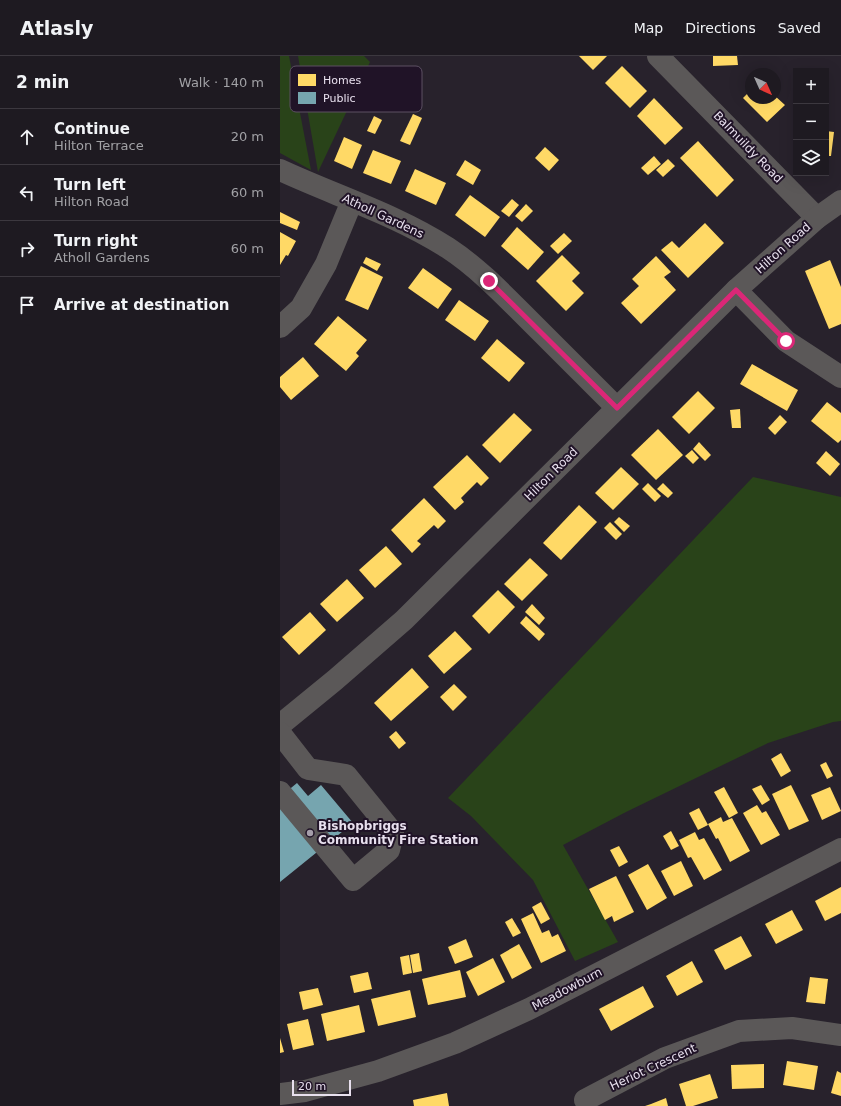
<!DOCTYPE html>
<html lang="en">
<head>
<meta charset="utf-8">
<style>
  :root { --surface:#1e1a21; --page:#26232a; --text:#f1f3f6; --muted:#a1a1a5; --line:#3c383f }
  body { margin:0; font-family:"DejaVu Sans",sans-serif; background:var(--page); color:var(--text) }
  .controls { position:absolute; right:12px; top:12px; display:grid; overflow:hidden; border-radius:0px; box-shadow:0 4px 16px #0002 }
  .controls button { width:36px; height:36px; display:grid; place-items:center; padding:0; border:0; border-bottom:1px solid var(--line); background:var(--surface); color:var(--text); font:20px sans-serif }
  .compass { position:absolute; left:465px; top:12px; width:36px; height:36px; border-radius:50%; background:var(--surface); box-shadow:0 4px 16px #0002; rotate:135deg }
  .scale { position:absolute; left:12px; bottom:10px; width:59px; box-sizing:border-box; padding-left:4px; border:2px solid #e8e0ee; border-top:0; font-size:11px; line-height:14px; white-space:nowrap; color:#e8e0ee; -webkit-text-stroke:3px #201327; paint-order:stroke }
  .stop { position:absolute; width:12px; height:12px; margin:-9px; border:3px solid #db2777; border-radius:50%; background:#fff }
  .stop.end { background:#db2777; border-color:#fff; box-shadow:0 1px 4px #0008 }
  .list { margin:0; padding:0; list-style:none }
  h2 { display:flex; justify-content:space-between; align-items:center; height:52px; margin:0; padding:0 16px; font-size:17px }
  h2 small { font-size:13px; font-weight:400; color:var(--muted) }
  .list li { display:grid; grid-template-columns:26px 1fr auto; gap:12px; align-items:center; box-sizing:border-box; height:56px; padding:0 16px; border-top:1px solid var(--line) }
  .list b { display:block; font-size:15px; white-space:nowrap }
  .list p { margin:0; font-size:13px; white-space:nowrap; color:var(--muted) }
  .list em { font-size:13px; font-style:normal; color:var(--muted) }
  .icon { flex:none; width:22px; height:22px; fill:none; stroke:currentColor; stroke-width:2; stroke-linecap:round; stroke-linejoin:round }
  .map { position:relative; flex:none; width:561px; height:1050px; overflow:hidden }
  header { display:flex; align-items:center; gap:24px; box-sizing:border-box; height:56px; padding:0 20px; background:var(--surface); border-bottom:1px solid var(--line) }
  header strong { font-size:19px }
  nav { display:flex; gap:22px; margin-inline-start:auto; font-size:14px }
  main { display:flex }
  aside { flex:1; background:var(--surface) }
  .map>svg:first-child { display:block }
</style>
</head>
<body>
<header>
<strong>Atlasly</strong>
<nav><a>Map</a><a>Directions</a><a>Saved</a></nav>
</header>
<main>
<aside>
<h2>2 min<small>Walk · 140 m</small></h2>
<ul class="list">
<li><svg class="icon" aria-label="ahead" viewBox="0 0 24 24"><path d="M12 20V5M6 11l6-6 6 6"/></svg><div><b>Continue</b><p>Hilton Terrace</p></div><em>20 m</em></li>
<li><svg class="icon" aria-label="left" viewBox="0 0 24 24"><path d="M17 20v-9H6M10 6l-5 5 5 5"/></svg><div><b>Turn left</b><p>Hilton Road</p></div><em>60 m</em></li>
<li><svg class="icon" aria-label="right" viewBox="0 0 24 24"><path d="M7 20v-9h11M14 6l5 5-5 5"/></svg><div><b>Turn right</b><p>Atholl Gardens</p></div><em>60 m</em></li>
<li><svg class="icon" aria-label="arrive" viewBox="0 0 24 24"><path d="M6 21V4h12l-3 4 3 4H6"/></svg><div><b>Arrive at destination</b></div></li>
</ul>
</aside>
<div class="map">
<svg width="561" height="1050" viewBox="0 0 561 1050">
  <rect width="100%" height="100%" fill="#28222c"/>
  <g fill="#294319">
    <path d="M 0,0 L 9,0 L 31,114 L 0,97 Z"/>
    <path d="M 18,0 L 84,0 L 90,6 L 38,116 Z"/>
    <path d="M 473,421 L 561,441 L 561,665 L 553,666 L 488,687 L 346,756 L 283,789 L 338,886 L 295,905 L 253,824 L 191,760 L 168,742 Z"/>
  </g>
  <g fill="#ffd966">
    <path d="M 299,0 L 327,0 L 313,14 Z"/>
    <path d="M 433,0 L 457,0 L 458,9 L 433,10 Z"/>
    <path d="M 342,10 L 367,35 L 350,52 L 325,27 Z"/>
    <path d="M 471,34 L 471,42 L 495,42 L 495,40 L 505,49 L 487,66 L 463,42 Z"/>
    <path d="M 374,42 L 403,72 L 385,89 L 357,60 Z"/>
    <path d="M 133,58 L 142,62 L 130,89 L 120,85 Z"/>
    <path d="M 94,60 L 102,64 L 95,78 L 87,75 Z"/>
    <path d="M 546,75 L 554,76 L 551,100 L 546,100 Z"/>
    <path d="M 64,81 L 82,89 L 72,113 L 54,105 Z"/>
    <path d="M 418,85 L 454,124 L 437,141 L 400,102 Z"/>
    <path d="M 265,91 L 279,104 L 269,115 L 255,102 Z"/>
    <path d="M 93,94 L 121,105 L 111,128 L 83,117 Z"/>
    <path d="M 374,100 L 381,108 L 368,119 L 361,112 Z"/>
    <path d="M 388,103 L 395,110 L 383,121 L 376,114 Z"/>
    <path d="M 185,104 L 201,114 L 193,129 L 176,119 Z"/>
    <path d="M 135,113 L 166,127 L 156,149 L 125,135 Z"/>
    <path d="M 190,139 L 220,161 L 205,181 L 175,159 Z"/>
    <path d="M 232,143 L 239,149 L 229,161 L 221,155 Z"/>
    <path d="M 246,148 L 253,155 L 242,166 L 235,160 Z"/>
    <path d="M 0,156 L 20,166 L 17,174 L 0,167 Z"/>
    <path d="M 425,167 L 444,187 L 408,222 L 381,194 L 392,185 L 399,192 Z"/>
    <path d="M 237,171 L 264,196 L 248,214 L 221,190 Z"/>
    <path d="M 0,176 L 16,185 L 8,200 L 6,199 L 0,209 Z"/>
    <path d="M 284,177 L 292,185 L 278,198 L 270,190 Z"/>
    <path d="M 282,199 L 300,217 L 292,225 L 304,237 L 286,255 L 256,225 Z"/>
    <path d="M 376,200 L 391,216 L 384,221 L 396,234 L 361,268 L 341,247 L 359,230 L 352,223 Z"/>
    <path d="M 86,201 L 101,208 L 97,215 L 83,207 Z"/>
    <path d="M 550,204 L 561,231 L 561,268 L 549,273 L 525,215 Z"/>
    <path d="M 81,210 L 103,221 L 88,254 L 65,244 Z"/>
    <path d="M 143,212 L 172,233 L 158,253 L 128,232 Z"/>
    <path d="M 179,244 L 209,265 L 195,285 L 165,264 Z"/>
    <path d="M 58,260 L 87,284 L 76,297 L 79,300 L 66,315 L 34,288 Z"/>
    <path d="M 217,283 L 245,307 L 229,326 L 201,302 Z"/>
    <path d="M 23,301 L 39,320 L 11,344 L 0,331 L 0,321 Z"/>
    <path d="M 472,308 L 518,334 L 507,355 L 460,328 Z"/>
    <path d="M 418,335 L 435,352 L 409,378 L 392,361 Z"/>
    <path d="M 547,346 L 561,357 L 561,384 L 558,387 L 531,365 Z"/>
    <path d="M 460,353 L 461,372 L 452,372 L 450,354 Z"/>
    <path d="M 234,357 L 252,374 L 220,407 L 202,389 Z"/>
    <path d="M 500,359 L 507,366 L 495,379 L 488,372 Z"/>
    <path d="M 378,373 L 403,399 L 376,424 L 351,399 Z"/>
    <path d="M 419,386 L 431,399 L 425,405 L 413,393 Z"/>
    <path d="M 412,394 L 419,402 L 413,408 L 405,400 Z"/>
    <path d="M 546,395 L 560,408 L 550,420 L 536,407 Z"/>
    <path d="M 187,399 L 209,422 L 201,430 L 197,426 L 181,442 L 184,446 L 175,454 L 153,431 Z"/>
    <path d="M 341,411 L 359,428 L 333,454 L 315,437 Z"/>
    <path d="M 368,427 L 381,440 L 375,446 L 362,433 Z"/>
    <path d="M 383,427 L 393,437 L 388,442 L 377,433 Z"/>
    <path d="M 144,442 L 166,465 L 158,473 L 154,469 L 137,485 L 141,488 L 132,497 L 111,474 Z"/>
    <path d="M 299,449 L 317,466 L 281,504 L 263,487 Z"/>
    <path d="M 339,461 L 350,470 L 344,476 L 334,466 Z"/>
    <path d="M 330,466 L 342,478 L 336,484 L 324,472 Z"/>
    <path d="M 106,490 L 122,508 L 95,532 L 79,514 Z"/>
    <path d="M 250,502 L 268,519 L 242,545 L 224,528 Z"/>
    <path d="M 67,523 L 84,542 L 57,566 L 40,548 Z"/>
    <path d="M 218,534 L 235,551 L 209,578 L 192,560 Z"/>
    <path d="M 252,548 L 265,562 L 259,569 L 245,556 Z"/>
    <path d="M 30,556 L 46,574 L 19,599 L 2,581 Z"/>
    <path d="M 246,560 L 265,578 L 259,585 L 240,567 Z"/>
    <path d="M 175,575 L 192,593 L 164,618 L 148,600 Z"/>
    <path d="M 132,612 L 149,631 L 111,665 L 94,647 Z"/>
    <path d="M 174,628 L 187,641 L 173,655 L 160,641 Z"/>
    <path d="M 116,675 L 126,687 L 119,693 L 109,681 Z"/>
    <path d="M 501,697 L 511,715 L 501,721 L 491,703 Z"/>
    <path d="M 546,706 L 553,720 L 547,723 L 540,709 Z"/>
    <path d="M 481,729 L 490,744 L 482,749 L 472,733 Z"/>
    <path d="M 511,729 L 529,765 L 509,774 L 492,738 Z"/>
    <path d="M 444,731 L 458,757 L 449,762 L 434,736 Z"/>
    <path d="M 550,731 L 561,755 L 542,764 L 531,739 Z"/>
    <path d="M 477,749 L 482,757 L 486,755 L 500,779 L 481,789 L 463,757 Z"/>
    <path d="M 419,752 L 428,769 L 418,774 L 409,757 Z"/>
    <path d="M 441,761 L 443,766 L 452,762 L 470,795 L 450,806 L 438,782 L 436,783 L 428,768 Z"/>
    <path d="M 391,775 L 399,790 L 391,794 L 383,780 Z"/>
    <path d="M 415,776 L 419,784 L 424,782 L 442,814 L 424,824 L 411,801 L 408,802 L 399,784 Z"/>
    <path d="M 339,790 L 348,806 L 339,811 L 330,794 Z"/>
    <path d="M 401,805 L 413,830 L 394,840 L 381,815 Z"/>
    <path d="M 368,808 L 387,842 L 367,854 L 348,819 Z"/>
    <path d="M 336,820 L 354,856 L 334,866 L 332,860 L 325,864 L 309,833 Z"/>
    <path d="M 561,831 L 561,857 L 545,865 L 535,845 Z"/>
    <path d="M 261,846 L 270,863 L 261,868 L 252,851 Z"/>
    <path d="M 512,854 L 523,874 L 496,888 L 485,868 Z"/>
    <path d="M 253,857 L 262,877 L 269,874 L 272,881 L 278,878 L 286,895 L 261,907 L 241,863 Z"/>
    <path d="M 232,862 L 241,877 L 233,881 L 225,866 Z"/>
    <path d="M 461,880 L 472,900 L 445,914 L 434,894 Z"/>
    <path d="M 186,883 L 193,901 L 175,908 L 168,891 Z"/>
    <path d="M 239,888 L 252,912 L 232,923 L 220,899 Z"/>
    <path d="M 139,897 L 142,915 L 133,917 L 130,899 Z"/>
    <path d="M 129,899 L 132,917 L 123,919 L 120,901 Z"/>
    <path d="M 213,902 L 225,926 L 198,940 L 186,916 Z"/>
    <path d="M 412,905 L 423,926 L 397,940 L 386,920 Z"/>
    <path d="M 180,914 L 186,941 L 148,949 L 142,923 Z"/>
    <path d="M 88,916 L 92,933 L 74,937 L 70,920 Z"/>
    <path d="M 530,921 L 548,923 L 545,948 L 526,946 Z"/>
    <path d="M 363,930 L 374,951 L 331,975 L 319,953 Z"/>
    <path d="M 38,932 L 43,949 L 23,954 L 19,936 Z"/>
    <path d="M 130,934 L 136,961 L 98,970 L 91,943 Z"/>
    <path d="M 79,949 L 85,976 L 47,985 L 41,958 Z"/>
    <path d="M 28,963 L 34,989 L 13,994 L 7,968 Z"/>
    <path d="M 0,982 L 4,996 L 0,997 Z"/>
    <path d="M 507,1005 L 538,1010 L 534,1034 L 503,1029 Z"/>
    <path d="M 484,1008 L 484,1032 L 452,1033 L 451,1009 Z"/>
    <path d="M 557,1015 L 561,1017 L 561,1040 L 551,1037 Z"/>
    <path d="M 430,1018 L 438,1042 L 413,1050 L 406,1050 L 399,1028 Z"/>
    <path d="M 167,1037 L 169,1050 L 134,1050 L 133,1044 Z"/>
    <path d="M 386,1042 L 388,1050 L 365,1050 L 371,1048 Z"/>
  </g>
  <path fill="#76a5af" d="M 17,727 L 28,740 L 41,729 L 73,767 L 0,826 L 0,741 Z"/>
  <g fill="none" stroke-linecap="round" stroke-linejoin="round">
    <g stroke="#5b5858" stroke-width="22">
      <path d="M 378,0 L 537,162"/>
      <path d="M 0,114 C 56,140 115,158 168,192 C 197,211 222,237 247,262 C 277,292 307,322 337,352"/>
      <path d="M 456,234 L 506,285 L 561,321"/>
      <path d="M 0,271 L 21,252 L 46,208 L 72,145"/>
      <path d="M 0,669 L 55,624 L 124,564 L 456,234 L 537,162 L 561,145"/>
      <path d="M 0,677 L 28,713 L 66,719 L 113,777 L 109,794 L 73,824 L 0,736"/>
      <path d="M 0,1038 L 25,1035 L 98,1015 L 175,987 L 249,953 L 561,793"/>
      <path d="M 305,1044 L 385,1002 L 459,975 L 512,972 L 561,979"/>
    </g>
  </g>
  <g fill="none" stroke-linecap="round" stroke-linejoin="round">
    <path stroke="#db2777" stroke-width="5" d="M 209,225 L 337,352 L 456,234 L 506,285"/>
  </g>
  <circle fill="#a59eaa" stroke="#201327" stroke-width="1.5" cx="30" cy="777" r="4"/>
  <g text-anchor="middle" stroke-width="4" stroke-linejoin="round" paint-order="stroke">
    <g font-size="12" fill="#e8e0ee" stroke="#201327">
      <text transform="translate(468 91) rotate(46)" y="4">Balmuildy Road</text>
      <text transform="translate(103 160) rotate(25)" y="4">Atholl Gardens</text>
      <text transform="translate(503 192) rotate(-42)" y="4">Hilton Road</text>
      <text transform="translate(271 418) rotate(-45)" y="4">Hilton Road</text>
      <text transform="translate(287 933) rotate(-28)" y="4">Meadowburn</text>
      <text transform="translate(373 1011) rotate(-25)" y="4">Heriot Crescent</text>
    </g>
    <g font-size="12" font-weight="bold" fill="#e8e0ee" stroke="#201327" text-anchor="start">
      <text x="38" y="774">Bishopbriggs<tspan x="38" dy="14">Community Fire Station</tspan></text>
    </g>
  </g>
  <rect x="10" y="10" width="132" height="46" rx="6" fill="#201327" stroke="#5c5063" stroke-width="1"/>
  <rect x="18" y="18" width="18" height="12" fill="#ffd966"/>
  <rect x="18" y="36" width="18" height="12" fill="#76a5af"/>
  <g font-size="11" fill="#e8e0ee">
    <text x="43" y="28">Homes</text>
    <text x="43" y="46">Public</text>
  </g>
</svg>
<div class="controls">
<button>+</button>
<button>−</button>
<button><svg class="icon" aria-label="layers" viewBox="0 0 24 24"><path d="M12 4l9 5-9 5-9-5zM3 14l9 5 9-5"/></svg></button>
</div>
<svg class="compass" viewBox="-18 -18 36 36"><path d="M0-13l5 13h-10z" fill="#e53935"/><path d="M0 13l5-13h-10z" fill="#a1a1a5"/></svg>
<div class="scale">20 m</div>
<div class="stop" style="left:506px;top:285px"></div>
<div class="stop end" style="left:209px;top:225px"></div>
</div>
</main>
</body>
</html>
